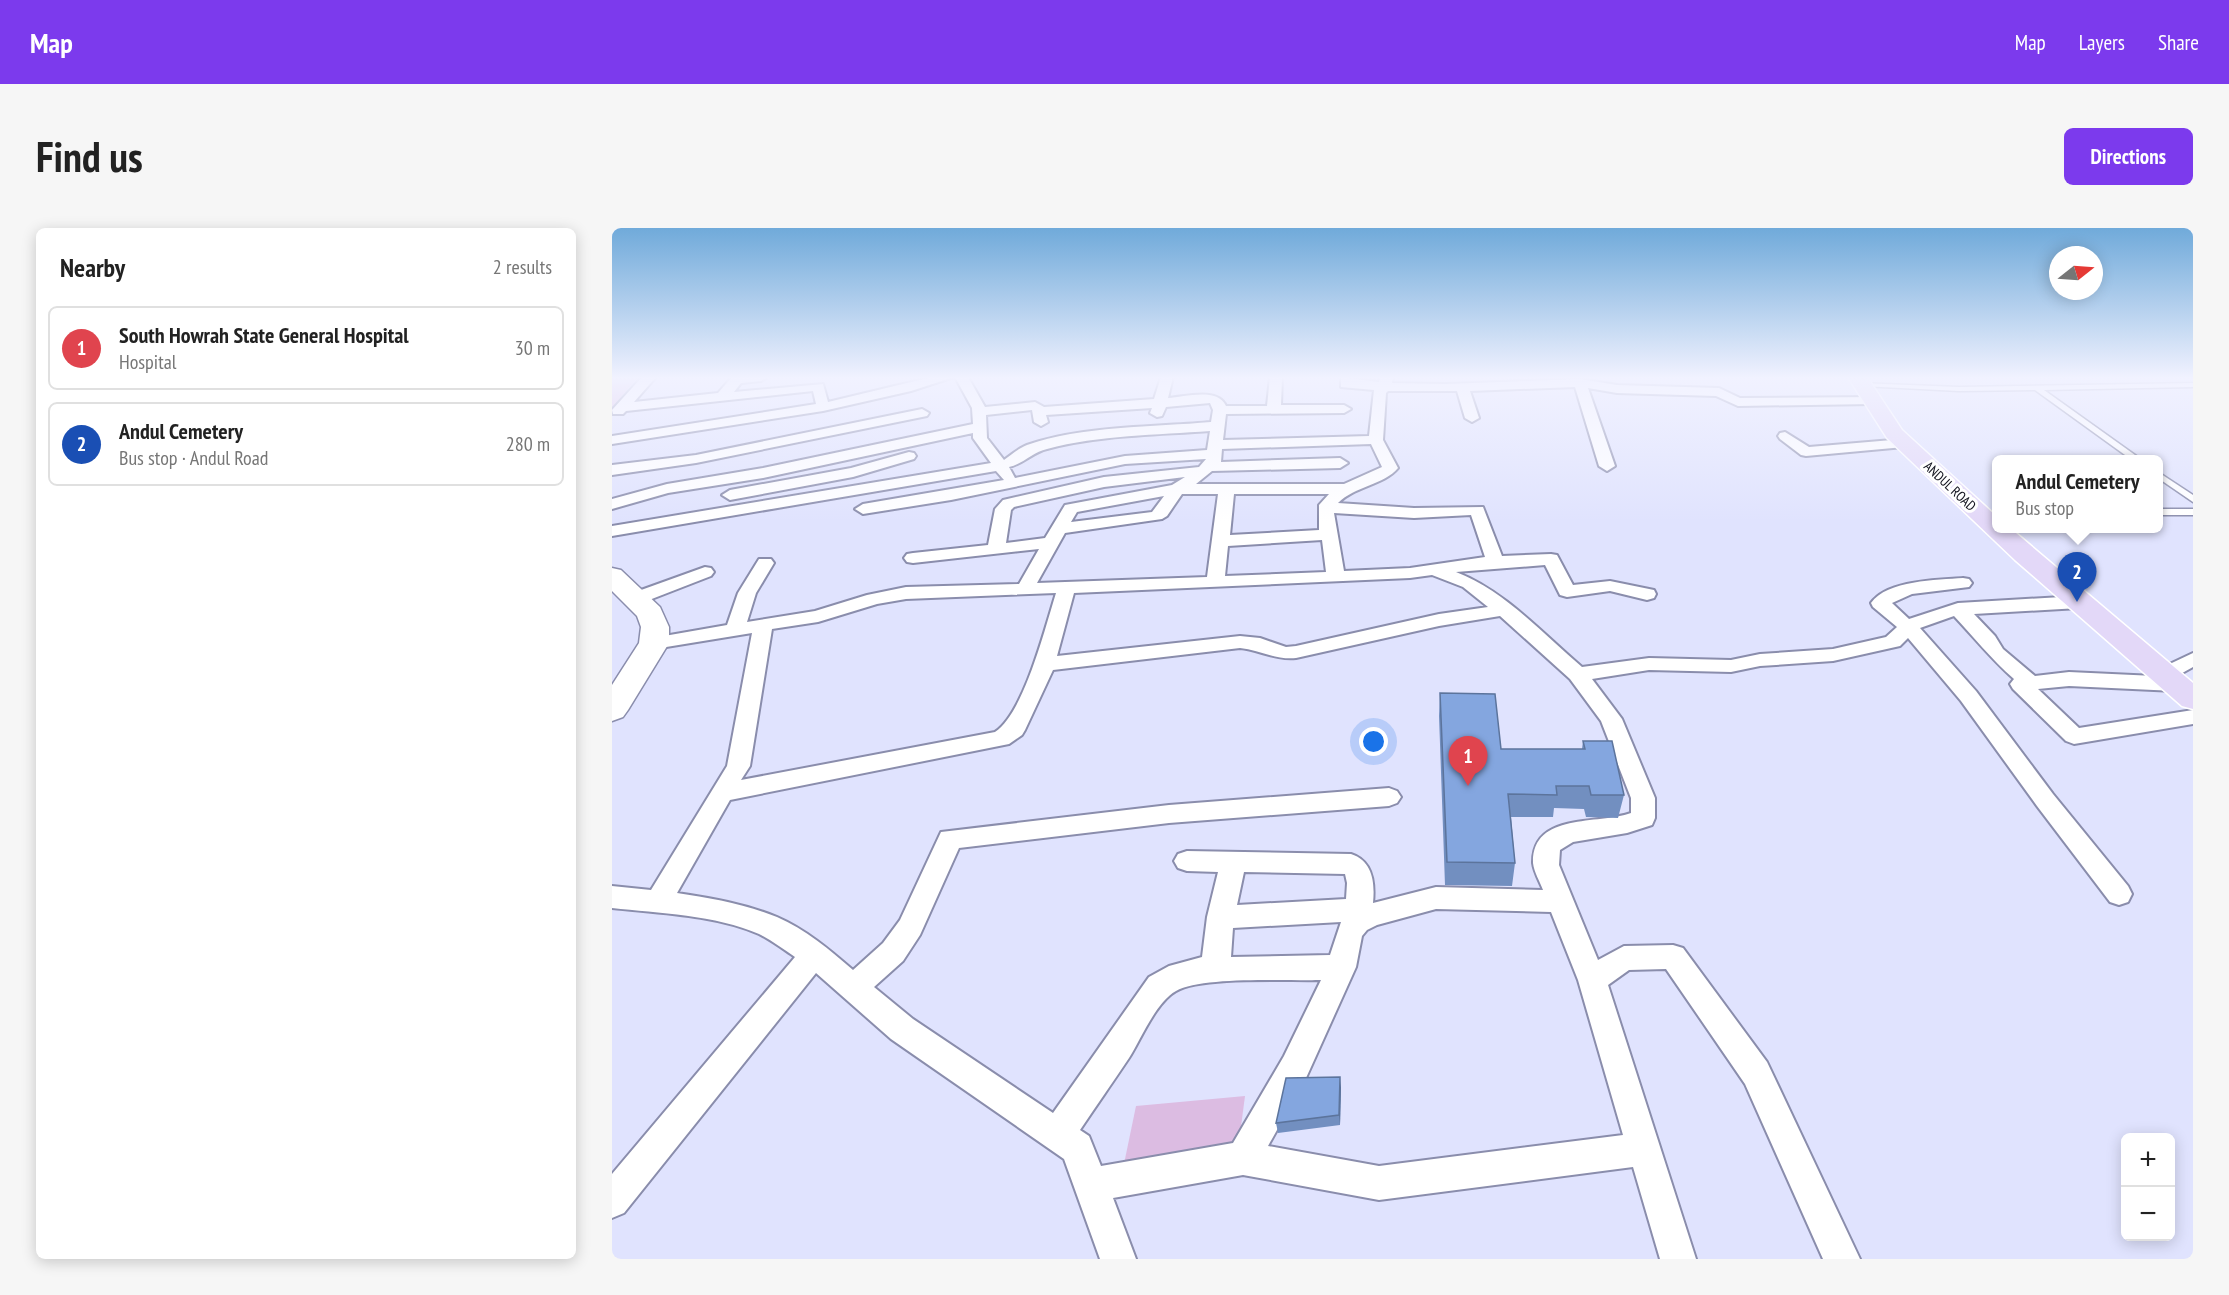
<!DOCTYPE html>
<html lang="en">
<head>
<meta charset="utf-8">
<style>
  :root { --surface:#fff; --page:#f6f6f6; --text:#222; --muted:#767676; --line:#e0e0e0; --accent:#7c3aed }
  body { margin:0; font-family:"PT Sans Narrow",sans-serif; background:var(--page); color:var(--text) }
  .controls { position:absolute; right:18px; bottom:18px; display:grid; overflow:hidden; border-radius:9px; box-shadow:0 3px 15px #0003 }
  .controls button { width:54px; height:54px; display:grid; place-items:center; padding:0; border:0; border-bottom:2px solid var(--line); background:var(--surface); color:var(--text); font:30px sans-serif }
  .compass { position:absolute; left:1437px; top:18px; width:54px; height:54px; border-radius:50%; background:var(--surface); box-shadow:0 3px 15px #0003; rotate:73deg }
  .you { position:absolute; left:762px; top:514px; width:21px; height:21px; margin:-15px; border:4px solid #fff; border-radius:50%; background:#1a73e8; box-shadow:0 0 0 9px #1a73e833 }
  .badge { display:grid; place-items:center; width:39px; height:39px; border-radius:50%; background:var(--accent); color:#fff; font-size:20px; font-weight:700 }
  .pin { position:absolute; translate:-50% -50px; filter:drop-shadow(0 2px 3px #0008) }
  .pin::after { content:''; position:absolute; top:32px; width:21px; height:18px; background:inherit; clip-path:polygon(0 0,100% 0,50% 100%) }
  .popup { position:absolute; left:1380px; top:227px; width:171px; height:78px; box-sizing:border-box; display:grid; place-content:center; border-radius:9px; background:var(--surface); filter:drop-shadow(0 2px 4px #0005); font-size:20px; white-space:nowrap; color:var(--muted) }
  .popup b { font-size:22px; color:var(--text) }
  .popup::after { content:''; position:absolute; left:50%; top:100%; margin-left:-12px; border:12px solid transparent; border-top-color:var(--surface) }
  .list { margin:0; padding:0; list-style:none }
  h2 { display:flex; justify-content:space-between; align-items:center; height:78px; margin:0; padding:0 24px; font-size:26px }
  h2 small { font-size:20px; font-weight:400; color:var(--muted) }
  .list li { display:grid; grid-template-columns:39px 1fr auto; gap:18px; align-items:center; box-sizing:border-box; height:84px; margin:0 12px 12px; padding:0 12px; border:2px solid var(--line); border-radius:9px }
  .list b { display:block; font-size:22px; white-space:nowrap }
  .list p { margin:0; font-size:20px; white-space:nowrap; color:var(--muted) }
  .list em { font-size:20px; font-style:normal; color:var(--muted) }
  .map { position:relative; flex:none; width:1581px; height:1031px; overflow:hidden; border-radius:9px }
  header { display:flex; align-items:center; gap:36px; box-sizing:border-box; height:84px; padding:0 30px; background:var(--accent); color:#fff }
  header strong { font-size:28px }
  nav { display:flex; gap:33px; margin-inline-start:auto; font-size:21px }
  .intro { display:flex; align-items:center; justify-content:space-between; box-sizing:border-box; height:144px; padding:0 36px }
  h1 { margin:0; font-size:42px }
  .button { padding:15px 27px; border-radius:9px; background:var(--accent); color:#fff; font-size:21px; font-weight:700 }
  main { display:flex; gap:36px; padding:0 36px }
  aside { flex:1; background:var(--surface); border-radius:9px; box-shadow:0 3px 15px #0003 }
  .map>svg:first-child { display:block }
</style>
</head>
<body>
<header>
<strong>Map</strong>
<nav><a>Map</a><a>Layers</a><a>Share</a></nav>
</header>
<div class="intro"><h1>Find us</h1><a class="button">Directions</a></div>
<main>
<aside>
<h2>Nearby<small>2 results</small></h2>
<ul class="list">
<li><span class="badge" style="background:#e0444e">1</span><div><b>South Howrah State General Hospital</b><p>Hospital</p></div><em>30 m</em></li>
<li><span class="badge" style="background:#1a4fb4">2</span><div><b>Andul Cemetery</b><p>Bus stop · Andul Road</p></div><em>280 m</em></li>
</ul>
</aside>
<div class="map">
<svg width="1581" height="1031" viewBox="0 0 1581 1031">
  <rect width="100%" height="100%" fill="#e0e3fe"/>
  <g fill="#dcbce2">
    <path d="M 0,149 L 26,149 L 0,180 Z"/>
    <path d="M 633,868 L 625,929 L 507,960 L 524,878 Z"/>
  </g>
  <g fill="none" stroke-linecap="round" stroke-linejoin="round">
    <g stroke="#8a8dac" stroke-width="3">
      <g id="lane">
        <path d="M 1248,155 L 1347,159 L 1581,155 L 1581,159 L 1432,162 L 1530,232 L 1520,232 L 1423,162 L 1347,163 L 1250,158 L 1247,156 Z"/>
        <path d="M 1546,244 L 1581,267 L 1581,274 L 1546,250 Z"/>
        <rect x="1546" y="281" width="35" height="6"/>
      </g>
    </g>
    <g stroke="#8a8dac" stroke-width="4">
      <g id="street">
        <path d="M 30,149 L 44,149 L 22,174 L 106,165 L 120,149 L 155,149 L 149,153 L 129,155 L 122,164 L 211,156 L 216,174 L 320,149 L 342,149 L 299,163 L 211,183 L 0,216 L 0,208 L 204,176 L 201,163 L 14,183 L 11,186 L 1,186 L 0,182 Z"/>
        <path d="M 343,149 L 356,149 L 373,179 L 423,174 L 432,179 L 542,171 L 549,149 L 561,149 L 556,170 C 572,169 606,159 614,178 L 655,178 L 658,149 L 670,149 L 669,177 L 732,177 L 739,181 L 732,185 L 614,186 L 611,212 L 757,208 L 762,162 L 729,159 L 729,149 L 767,154 L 768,149 L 781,149 L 780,155 L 834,156 L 968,151 L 1005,157 L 1107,160 L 1128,170 L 1265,169 L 1267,172 L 1265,175 L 1260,176 L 1126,178 L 1104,168 L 1005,165 L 976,160 L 1003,238 L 995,243 L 987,238 L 963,159 L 858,163 L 867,190 L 860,194 L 853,190 L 845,163 L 776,163 L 774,165 L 771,212 L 786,240 C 772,257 743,258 726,275 L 802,280 L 871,279 L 890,328 L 939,326 L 945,327 L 961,357 L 998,353 L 1042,362 L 1044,366 L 1042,370 L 1035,372 L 998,363 L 955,369 L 948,367 L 933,337 L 844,344 C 892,362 931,406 970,439 L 1037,430 L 1119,432 L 1148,426 L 1221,421 L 1274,409 L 1285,399 L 1261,379 L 1259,375 C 1275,352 1325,352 1351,350 L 1357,351 L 1360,355 L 1357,359 L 1300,366 L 1280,375 L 1297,391 L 1346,375 L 1467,368 L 1474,370 L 1476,374 L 1474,378 L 1467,380 L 1362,386 L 1383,408 L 1391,421 L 1423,448 L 1457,444 L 1543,448 L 1545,442 L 1581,425 L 1581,439 L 1563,449 L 1570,451 L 1573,456 L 1570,461 L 1563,463 L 1457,458 L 1426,461 L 1467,500 L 1581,482 L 1581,496 L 1462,516 L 1454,513 L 1401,461 L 1398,456 L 1402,451 C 1379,431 1362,409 1342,388 L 1308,400 L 1364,463 L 1441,566 L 1516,658 L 1520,666 L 1516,674 L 1507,677 L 1498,674 L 1425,578 L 1349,473 L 1296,410 L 1288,418 L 1221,433 L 1148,438 L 1119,444 L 1037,442 L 980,451 L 1010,491 L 1043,570 L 1043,590 L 1040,597 L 1015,605 L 961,614 L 948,622 L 947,637 L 986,732 L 1012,718 L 1061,717 L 1071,720 L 1155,834 L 1248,1031 L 1211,1031 L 1133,856 L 1054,741 L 1017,742 L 996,757 L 1084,1031 L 1048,1031 L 1021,939 L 767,972 L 631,947 L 501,970 L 524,1031 L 488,1031 L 452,931 L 279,811 L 204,745 L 12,985 L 0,990 L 0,946 L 183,729 C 171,721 159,712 147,706 C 104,687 46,685 0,680 L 0,658 L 39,662 L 115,538 L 140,405 L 42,421 L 35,419 L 32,415 L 35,411 L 115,397 L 126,365 L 147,331 L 159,331 L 162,335 L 144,365 L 135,394 L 203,383 L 255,367 L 294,359 L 407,356 L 427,321 L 301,335 L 295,334 L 292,330 L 295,326 L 301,325 L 376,317 L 383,281 L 391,272 L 492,249 L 587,239 L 594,231 L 513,236 L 339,272 L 251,286 L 243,281 L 251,276 L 392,252 L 384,243 L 0,308 L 0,298 L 379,235 L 361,210 L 361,205 L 151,250 L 56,265 L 0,281 L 0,271 L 55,256 L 151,240 L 361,196 L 360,180 ZM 598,175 L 601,182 L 599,194 C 543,199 468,198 415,217 C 407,220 399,227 392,232 L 375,210 L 374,187 L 420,182 L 422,194 L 429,198 L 436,194 L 434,187 L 540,180 L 538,185 L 545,189 L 550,188 L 554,179 ZM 598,203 L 595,222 L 513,228 L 403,250 L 397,239 C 411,236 421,224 435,221 C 487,207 545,207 598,203 ZM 759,216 L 770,239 L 732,256 L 584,256 L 600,243 L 728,240 L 736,235 L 728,230 L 609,234 L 610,221 ZM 573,249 L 560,257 L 453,277 L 433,310 L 394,315 L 399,282 L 402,279 L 492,259 ZM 570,266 L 606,266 L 595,349 L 425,355 L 453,305 L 550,291 L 555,288 ZM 622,266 L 717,266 L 707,277 L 707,302 L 618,307 ZM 552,268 L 540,284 L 459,294 L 465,284 ZM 722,285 L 802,290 L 859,287 L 873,329 L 798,340 L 732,343 ZM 710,312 L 714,344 L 613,348 L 616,318 ZM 820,347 L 851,359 L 876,379 L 827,386 L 684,418 L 674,419 L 648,410 L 628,408 L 445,428 L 462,365 L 798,350 ZM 444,365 C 433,400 412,485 383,504 L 129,552 L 138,538 L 160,401 L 206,394 L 265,376 L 294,371 ZM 888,388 L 958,451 L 989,493 L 1019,570 L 1019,585 C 986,597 920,584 921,635 C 922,644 928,654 931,662 L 824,659 L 761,675 C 763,655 761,633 739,626 L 575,623 L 566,626 L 562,633 L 566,640 L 575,643 L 606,644 L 595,689 L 590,729 L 557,738 L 537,749 L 441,885 L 301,791 L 262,759 L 291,733 L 308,707 L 347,620 L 557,595 L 777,578 L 785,575 L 789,569 L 785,563 L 777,560 L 557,577 L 329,604 L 288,692 L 271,715 L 241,742 C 218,722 193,701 165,689 C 133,676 99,670 65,665 L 118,572 L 397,516 L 410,507 L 413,502 L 441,442 L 628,420 C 647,422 664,432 684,430 L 827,398 ZM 632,644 L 733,646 L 735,655 L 734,671 L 625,677 ZM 824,681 L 939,684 L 966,752 L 1011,907 L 767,938 L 656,918 L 694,850 L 744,739 L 750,708 L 755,702 L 765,697 ZM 729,694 L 718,727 L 619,729 L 621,700 ZM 709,752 L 672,828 L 621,915 L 489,938 L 477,908 L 468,902 C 484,878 501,854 517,830 C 529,811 544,774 564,763 C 589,748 677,753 709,752 Z"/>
        <path d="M 310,181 L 317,185 L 315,188 L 84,235 L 0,247 L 0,237 L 84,227 Z"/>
        <path d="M 1173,204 L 1197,219 L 1292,211 L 1299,215 L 1292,219 L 1194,228 L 1189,227 L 1168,211 L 1166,208 L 1168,205 Z"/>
        <path d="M 297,224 L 302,225 L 304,228 L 302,231 L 241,249 L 118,272 L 110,267 L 118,262 L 239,240 Z"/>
        <path d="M 93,339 L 99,340 L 102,344 L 99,348 L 32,374 L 18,374 L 16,370 L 18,366 Z"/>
      </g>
    </g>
    <g stroke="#8a8dac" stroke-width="3">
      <path id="secondary" d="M 0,340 L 9,342 L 48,379 L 57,399 L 57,415 L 16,482 L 11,489 L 0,493 L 0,457 L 27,415 L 29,399 L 25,388 L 0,363 Z"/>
    </g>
    <g stroke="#fff" stroke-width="3">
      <path id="primary" d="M 1236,149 L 1255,149 L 1290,202 L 1384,288 L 1384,300 L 1398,300 L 1581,455 L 1581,481 L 1570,478 L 1403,332 L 1275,210 Z"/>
    </g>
    <use href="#lane" fill="#fff" fill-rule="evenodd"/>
    <use href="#street" fill="#fff" fill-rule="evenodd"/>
    <use href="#secondary" fill="#fff" fill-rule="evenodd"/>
    <use href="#primary" fill="#e3d8f8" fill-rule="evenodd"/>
  </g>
  <g fill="#728fc0">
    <path d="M 828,465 L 889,521 L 970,521 L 971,513 L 1012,567 L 1006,590 L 974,589 L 972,581 L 942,580 L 941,589 L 899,589 L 903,635 L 900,658 L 833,657 L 827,488 Z"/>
    <path d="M 729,859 L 728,897 L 666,905 L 664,895 Z"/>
  </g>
  <path fill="#5c749c" d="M 728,849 L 729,859 L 728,897 L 727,887 Z"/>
  <g fill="#84a6df" stroke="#5c749c" stroke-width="1.5">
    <path d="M 828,465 L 883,466 L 889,521 L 973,521 L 971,513 L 1000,513 L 1012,567 L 979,567 L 977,558 L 944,558 L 945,567 L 896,566 L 903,635 L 835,634 Z"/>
    <path d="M 728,849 L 727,887 L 664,895 L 674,850 Z"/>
  </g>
  <linearGradient id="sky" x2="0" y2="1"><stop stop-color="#70aada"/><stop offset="0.51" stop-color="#f1f2ff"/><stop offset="1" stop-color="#f1f2ff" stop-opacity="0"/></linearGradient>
  <rect width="1581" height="294" fill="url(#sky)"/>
  <g text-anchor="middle" stroke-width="6" stroke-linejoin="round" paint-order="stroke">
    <g font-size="14" fill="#11121d" stroke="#fff">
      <text transform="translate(1338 258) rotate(43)" y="5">ANDUL ROAD</text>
    </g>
  </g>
</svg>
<div class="controls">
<button>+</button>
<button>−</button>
</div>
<svg class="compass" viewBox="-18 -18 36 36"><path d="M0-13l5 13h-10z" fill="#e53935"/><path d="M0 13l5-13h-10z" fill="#767676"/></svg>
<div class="you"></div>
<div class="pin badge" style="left:856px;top:558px;background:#e0444e">1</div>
<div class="pin badge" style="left:1465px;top:374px;background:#1a4fb4">2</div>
<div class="popup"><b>Andul Cemetery</b>Bus stop</div>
</div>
</main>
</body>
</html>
